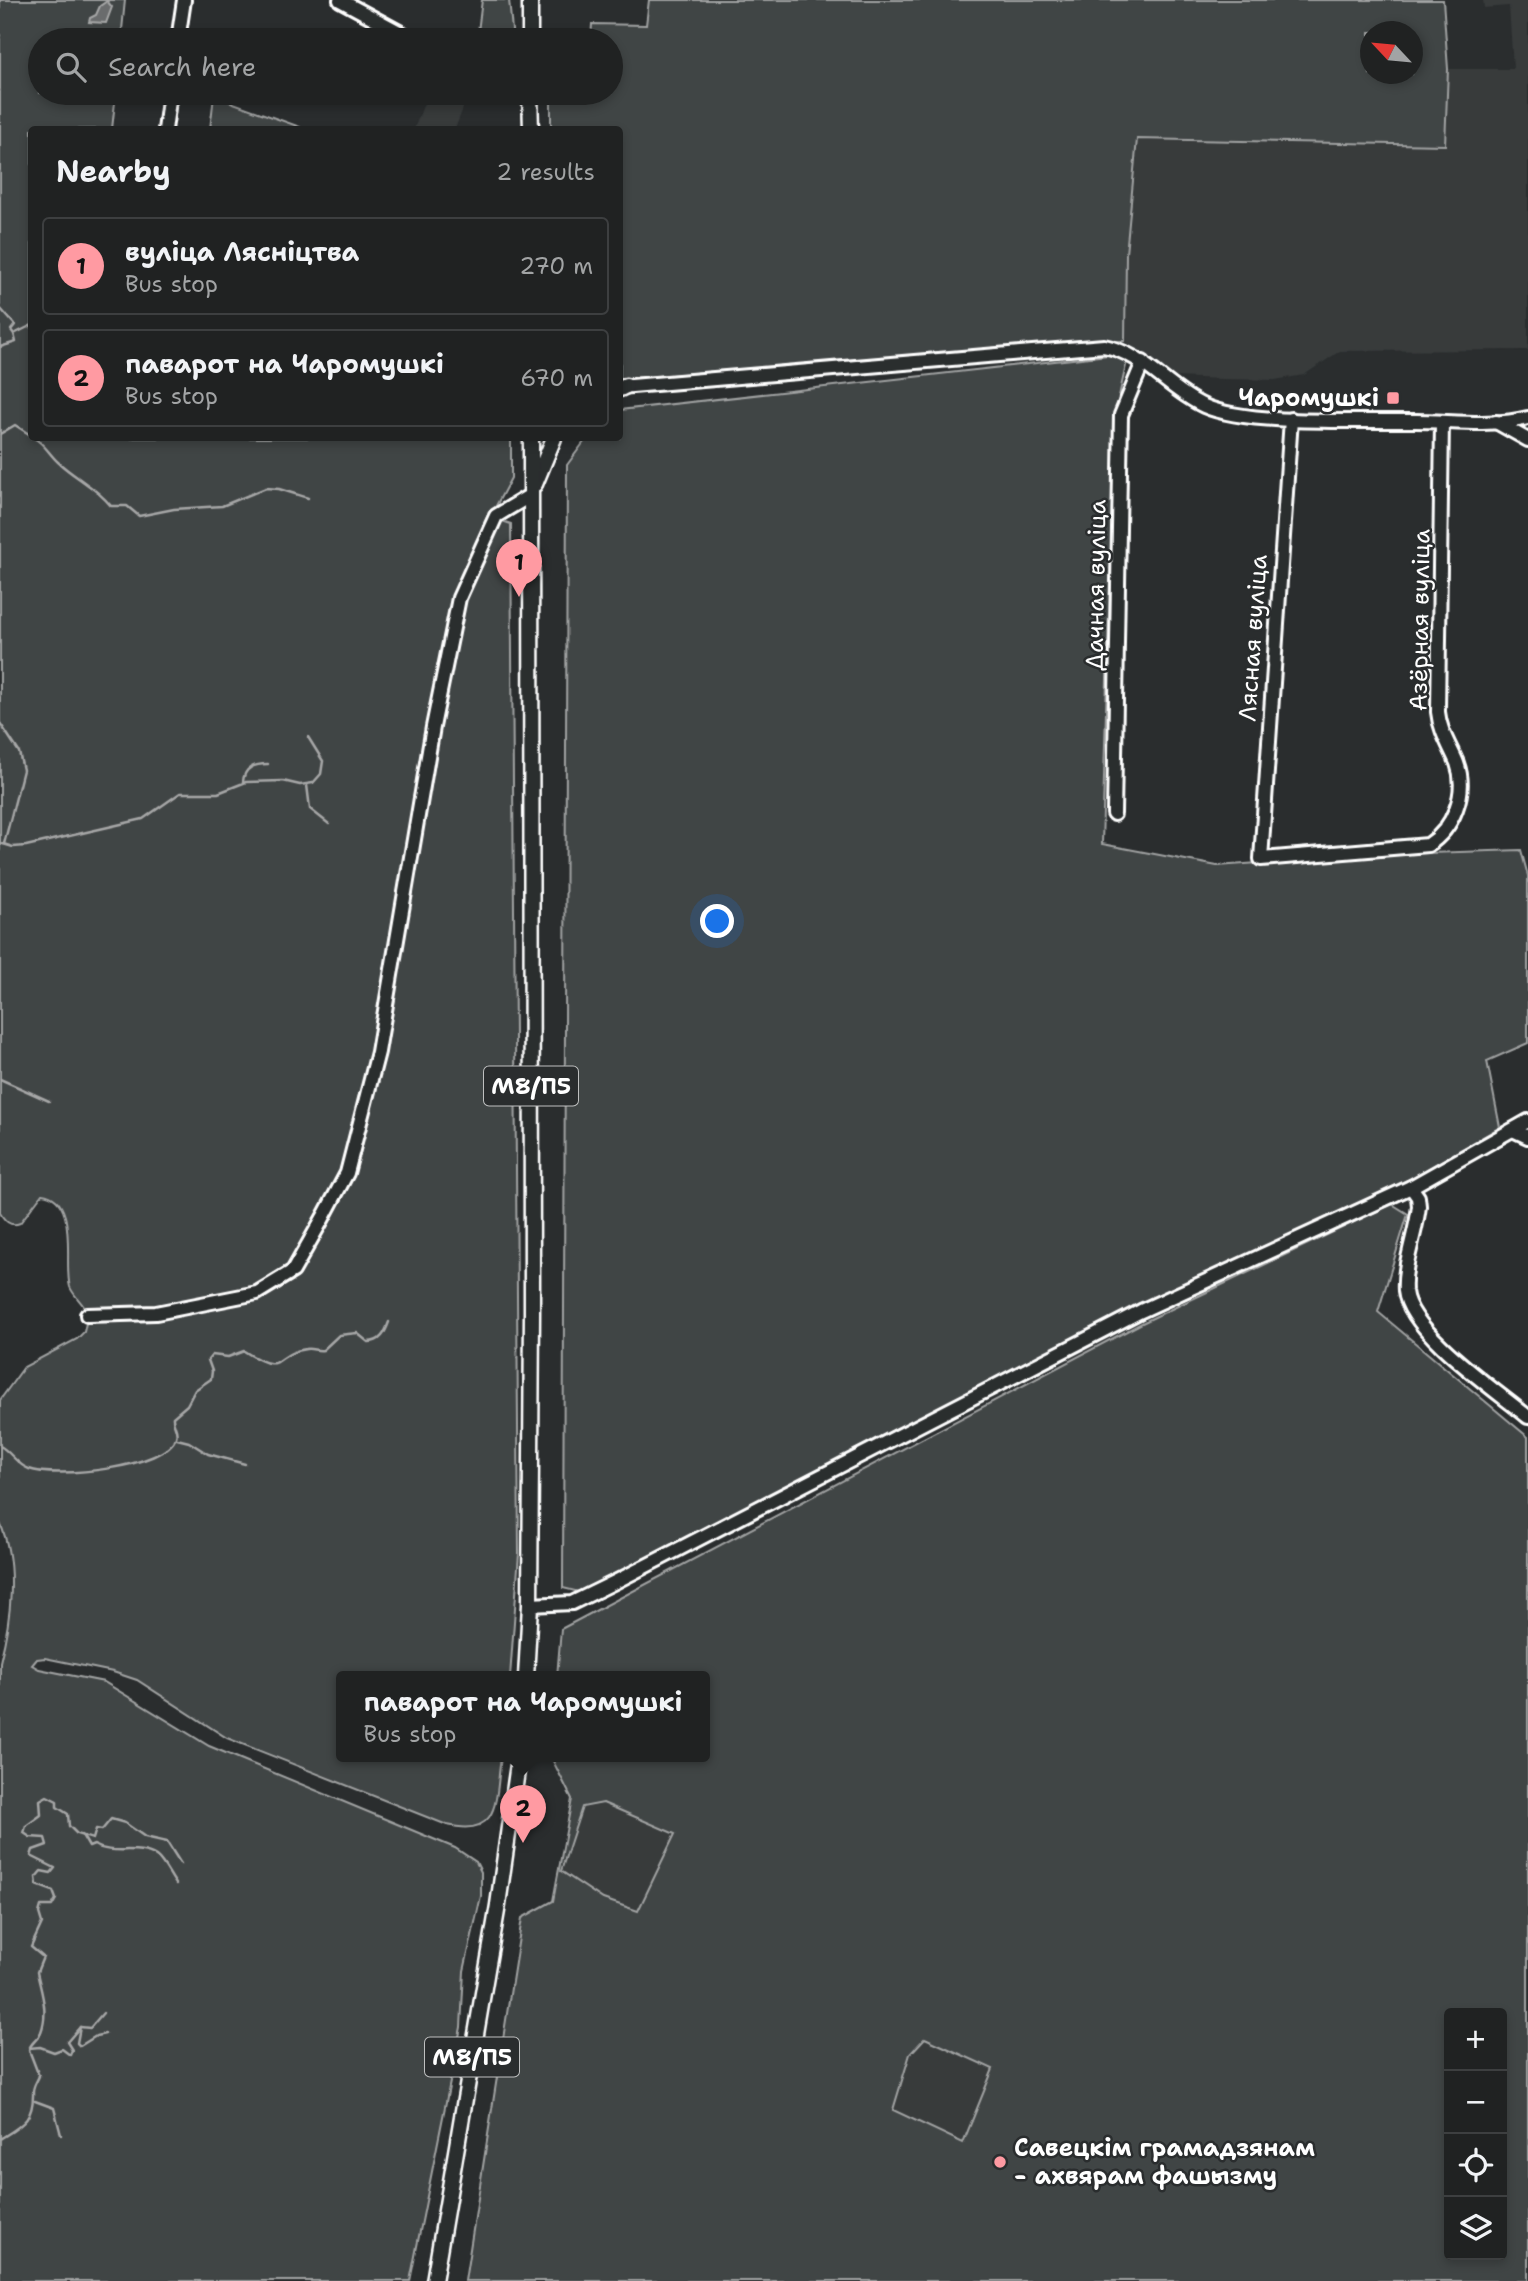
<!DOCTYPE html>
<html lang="en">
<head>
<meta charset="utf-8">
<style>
  :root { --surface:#202222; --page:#2d2f2f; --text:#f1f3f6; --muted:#a2a4a5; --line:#3d3f40; --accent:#ff9aa2 }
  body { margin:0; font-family:"Shantell Sans",sans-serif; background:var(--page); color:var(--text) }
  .controls { position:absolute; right:21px; bottom:21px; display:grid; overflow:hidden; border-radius:7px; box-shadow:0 4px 10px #0003 }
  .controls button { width:63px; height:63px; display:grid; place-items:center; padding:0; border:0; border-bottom:2px solid var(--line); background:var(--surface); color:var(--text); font:35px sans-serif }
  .compass { position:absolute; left:1360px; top:21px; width:63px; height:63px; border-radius:50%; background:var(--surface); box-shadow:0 4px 10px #0003; rotate:296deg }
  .you { position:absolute; left:718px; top:922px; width:24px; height:24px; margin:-18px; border:5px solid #fff; border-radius:50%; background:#1a73e8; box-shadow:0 0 0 10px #1a73e833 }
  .badge { display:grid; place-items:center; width:46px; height:46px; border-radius:50%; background:var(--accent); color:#111; font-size:23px; font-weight:700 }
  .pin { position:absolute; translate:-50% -58px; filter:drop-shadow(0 2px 4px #0008) }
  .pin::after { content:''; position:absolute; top:37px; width:24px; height:21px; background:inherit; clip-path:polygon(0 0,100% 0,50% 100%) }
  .popup { position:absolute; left:336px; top:1671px; width:374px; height:91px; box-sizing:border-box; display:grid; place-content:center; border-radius:7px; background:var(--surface); filter:drop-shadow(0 2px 5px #0005); font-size:23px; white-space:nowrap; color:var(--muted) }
  .popup b { font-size:26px; color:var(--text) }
  .popup::after { content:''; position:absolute; left:50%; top:100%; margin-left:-14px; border:14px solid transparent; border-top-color:var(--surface) }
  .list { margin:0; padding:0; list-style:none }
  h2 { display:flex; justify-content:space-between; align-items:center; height:91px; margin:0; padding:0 28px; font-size:30px }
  h2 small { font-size:23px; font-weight:400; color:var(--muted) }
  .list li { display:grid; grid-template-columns:46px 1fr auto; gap:21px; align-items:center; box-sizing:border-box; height:98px; margin:0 14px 14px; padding:0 14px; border:2px solid var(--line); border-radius:7px }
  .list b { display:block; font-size:26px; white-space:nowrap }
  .list p { margin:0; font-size:23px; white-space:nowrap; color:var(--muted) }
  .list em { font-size:23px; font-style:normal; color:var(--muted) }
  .icon { flex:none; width:38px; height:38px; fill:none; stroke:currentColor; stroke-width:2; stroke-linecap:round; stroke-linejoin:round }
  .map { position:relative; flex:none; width:1528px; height:2281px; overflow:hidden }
  .search { position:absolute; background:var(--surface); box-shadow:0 4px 10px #0003; left:28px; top:28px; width:595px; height:77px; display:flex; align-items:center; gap:18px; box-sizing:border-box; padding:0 24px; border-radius:38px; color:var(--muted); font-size:26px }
  .panel { position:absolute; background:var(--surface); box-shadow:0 4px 10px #0003; left:28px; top:126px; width:595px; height:315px; border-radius:7px }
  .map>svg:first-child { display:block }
</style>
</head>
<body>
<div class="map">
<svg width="1528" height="2281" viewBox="0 0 1528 2281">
  <rect width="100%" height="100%" fill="#2a2d2e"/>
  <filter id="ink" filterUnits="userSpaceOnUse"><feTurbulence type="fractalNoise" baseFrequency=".0143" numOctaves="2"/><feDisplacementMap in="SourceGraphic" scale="14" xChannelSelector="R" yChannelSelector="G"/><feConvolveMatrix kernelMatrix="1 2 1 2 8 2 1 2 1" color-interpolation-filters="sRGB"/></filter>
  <g filter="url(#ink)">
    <g fill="#373a3b">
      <path d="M 1483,0 L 1528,0 L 1528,350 L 1340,351 L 1304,375 L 1275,380 L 1222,379 L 1174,377 L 1125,341 L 1126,254 L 1137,138 L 1444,145 L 1448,69 L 1513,69 L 1509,6 L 1484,8 Z"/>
      <path d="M 428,93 L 469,93 L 455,129 L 414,129 Z"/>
      <path d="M 603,1803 L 676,1834 L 639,1911 L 603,1899 L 561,1871 L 582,1807 Z"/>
      <path d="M 925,2038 L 993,2069 L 963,2143 L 892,2110 L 910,2054 Z"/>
    </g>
    <g fill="#414445" stroke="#a0a2a2" stroke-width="2" fill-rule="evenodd">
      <path d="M 0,0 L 125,0 L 121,40 L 40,40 L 40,93 L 116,93 L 112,129 L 32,130 L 32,438 L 511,438 L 511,478 L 490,517 L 511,524 L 519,1553 L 510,1677 L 341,1677 L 341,1757 L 501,1757 C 495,1798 502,1838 447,1825 L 227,1738 L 137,1680 L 113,1672 L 45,1658 L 37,1659 L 32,1665 L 39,1669 L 104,1682 L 209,1746 L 455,1848 L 476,1862 L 481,1872 L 481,1896 L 464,1971 L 461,2027 L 410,2281 L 0,2281 L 0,1662 C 11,1620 18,1564 0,1523 L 0,1400 L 24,1367 L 77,1339 L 84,1332 L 88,1314 C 84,1303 74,1297 70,1287 C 63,1265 80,1198 42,1194 L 20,1223 C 10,1227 5,1221 0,1213 Z"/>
      <path d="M 482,0 L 509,0 L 513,40 L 477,40 Z"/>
      <path d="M 649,0 L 1443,0 L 1448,69 L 1445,145 L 1137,139 L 1126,254 L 1125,341 L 1092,341 L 620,379 L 620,130 L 551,129 L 551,93 L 611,93 L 611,40 L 591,40 L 592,24 L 646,25 ZM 1370,32 L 1412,32 L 1412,74 L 1370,74 Z"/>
      <path d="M 214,96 L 300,127 L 301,129 L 210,129 Z"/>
      <path d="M 1108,355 L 1127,361 L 1115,414 L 1102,844 L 1217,866 L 1367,855 L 1521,850 L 1528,876 L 1528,1043 L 1487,1061 L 1500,1127 L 1401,1184 L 1143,1303 L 579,1592 L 563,1588 L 567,465 L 587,438 L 620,438 L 620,410 Z"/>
      <path d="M 1392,1204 L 1408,1214 L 1378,1312 L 1528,1437 L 1528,2281 L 465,2281 L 522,1918 L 553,1901 L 572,1799 L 551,1757 L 705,1757 L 705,1677 L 557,1677 L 561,1629 L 1142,1323 ZM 603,1803 L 675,1834 L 638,1911 L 603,1899 L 561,1871 L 582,1807 ZM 1502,2013 L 1502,2255 L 1449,2255 L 1449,2013 ZM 925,2038 L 993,2069 L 963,2143 L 893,2110 L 910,2054 Z"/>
    </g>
    <path fill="#6a6c6d" stroke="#a6a7a7" stroke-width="2" d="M 107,1 L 112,7 L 106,23 L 89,22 L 90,18 L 96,15 L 100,6 Z"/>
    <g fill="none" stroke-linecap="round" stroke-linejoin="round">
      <g stroke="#a6a7a7" stroke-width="2.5">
        <path d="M 0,308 L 15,325 L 11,330 L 14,334"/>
        <path d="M 0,347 L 16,342 L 14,334 L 32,325"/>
        <path d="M 0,434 L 15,425 L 32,436"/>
        <path d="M 34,438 C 45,444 49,454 58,462 C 75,478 96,487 111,506 L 127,506 L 139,516 L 174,509 L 222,506 L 266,488 L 279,489 L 308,498"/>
        <path d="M 0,723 L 19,752 L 23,770 L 4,844"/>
        <path d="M 243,782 C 244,767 255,764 268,764"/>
        <path d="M 307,785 L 310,809 L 329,824"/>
        <path d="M 0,843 L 13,847 L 26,846 L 143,819 L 180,793 L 218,793 L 246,782 L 283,781 L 300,785 L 313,783 L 321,774 L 323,761 L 308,737"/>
        <path d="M 0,1079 L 49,1101"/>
        <path d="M 177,1439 L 189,1442 L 208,1454 L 245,1464"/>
        <path d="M 0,1446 C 11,1452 17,1465 29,1469 C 55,1479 167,1468 176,1437 C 179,1430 172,1424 173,1417 L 187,1405 L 195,1390 L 211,1379 L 212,1371 L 208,1360 L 212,1355 L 228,1357 L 244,1351 C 286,1378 272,1353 306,1349 C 312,1348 316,1351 323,1350 L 339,1335 L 357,1333 L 368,1342 C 381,1342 385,1333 389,1322"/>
        <path d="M 82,1835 L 89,1847 L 94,1845 C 113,1856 137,1844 156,1856 C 164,1862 170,1876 176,1884"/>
        <path d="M 80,2027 L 77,2043 L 80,2046 L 96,2036 L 105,2034"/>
        <path d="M 80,2027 L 90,2028 L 103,2013"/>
        <path d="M 29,2048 L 40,2047 L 54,2052 L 62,2049 L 70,2055 L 72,2050 L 67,2042 L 80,2027"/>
        <path d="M 35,2101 L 54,2108 L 61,2135"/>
        <path d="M 0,2139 C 22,2125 34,2120 33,2092 C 33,2086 37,2081 39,2076 L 29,2050 C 31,2041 38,2041 41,2032 C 49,2011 41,1992 37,1972 L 43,1957 L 31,1947 L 42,1923 L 39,1913 L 41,1906 L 52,1906 L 56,1899 L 53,1891 L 37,1885 L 36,1877 L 41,1871 L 51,1873 L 55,1868 L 31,1856 L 33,1850 L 47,1845 L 45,1838 L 30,1837 L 24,1833 L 26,1826 L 41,1815 L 40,1800 L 47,1796 L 57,1801 L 57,1807 L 68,1814 L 69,1826 L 77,1834 L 93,1839 L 96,1829 L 102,1830 L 111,1819 L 125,1823 L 145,1837 L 167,1842 L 181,1864"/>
      </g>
      <g stroke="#fff" stroke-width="18">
        <g id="minor">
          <path d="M 340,0 L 414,40"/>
          <path d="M 178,40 L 184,0"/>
          <path d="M 165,130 L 170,93"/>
          <path d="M 620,387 L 1104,346 C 1145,354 1167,389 1204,406 C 1249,426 1363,420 1416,421 C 1452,421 1493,427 1528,418"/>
          <path d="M 1291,419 L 1261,859 L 1428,845 C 1453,829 1468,793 1457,763 C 1450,746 1440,732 1438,712 L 1442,422"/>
          <path d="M 1496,422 L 1528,440"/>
          <path d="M 1114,814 L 1121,415 L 1143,362"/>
          <path d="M 1513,1130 L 1528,1137"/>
          <path d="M 1411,1187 L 1418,1197 L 1419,1206 C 1416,1234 1403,1264 1405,1291 C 1409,1332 1497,1391 1528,1417"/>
          <path d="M 87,1315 L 156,1313 L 257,1293 L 293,1271 L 323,1218 L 347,1173 L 378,1052 L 433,727 L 459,598 L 496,516 L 531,495"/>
          <path d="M 530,1605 L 572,1603 L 615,1582 L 1141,1311 L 1411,1187 L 1528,1121"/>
        </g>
      </g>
      <g stroke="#fff" stroke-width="19">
        <g id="major">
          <path d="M 530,40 L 530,0"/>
          <path d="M 530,93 L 531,130"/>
          <path d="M 620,389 L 626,386"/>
          <path d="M 535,484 L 554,438"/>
          <path d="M 526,1677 L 530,1605 L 532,1312 L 531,438"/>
          <path d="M 434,2281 L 498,1905 L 519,1757"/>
        </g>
      </g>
      <use href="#minor" stroke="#2a2d2e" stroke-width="12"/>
      <use href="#major" stroke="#2a2d2e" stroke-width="14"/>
    </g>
  </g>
  <g fill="#ff9aa2" stroke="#2a2d2e" stroke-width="2.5">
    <rect x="1386" y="391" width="14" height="14" rx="3.5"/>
    <circle cx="1000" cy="2162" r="7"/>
  </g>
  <g text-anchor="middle" stroke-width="5" stroke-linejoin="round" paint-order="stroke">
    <g fill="#2a2d2e" stroke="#bfc0c0" stroke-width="2">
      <rect x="484" y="1066.5" width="94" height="39" rx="5"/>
      <rect x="425" y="2037.5" width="94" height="39" rx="5"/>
    </g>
    <g font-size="23" font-weight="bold" fill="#fff">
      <text x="531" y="1094">М8/П5</text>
      <text x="472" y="2065">М8/П5</text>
    </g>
    <g font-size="24" font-weight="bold" fill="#fff" stroke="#2a2d2e" text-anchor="end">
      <text x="1379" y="406">Чаромушкі</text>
      <text x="1014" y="2156" text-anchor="start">Савецкім грамадзянам<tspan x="1014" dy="28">- ахвярам фашызму</tspan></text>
    </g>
    <g font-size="24" fill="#fff" stroke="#2a2d2e">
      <text transform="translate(1096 585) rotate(-89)" y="8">Дачная вуліца</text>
      <text transform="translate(1420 620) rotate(-89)" y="8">Азёрная вуліца</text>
      <text transform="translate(1253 638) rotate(-86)" y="8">Лясная вуліца</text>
    </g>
  </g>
</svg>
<div class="controls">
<button>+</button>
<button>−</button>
<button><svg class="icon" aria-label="locate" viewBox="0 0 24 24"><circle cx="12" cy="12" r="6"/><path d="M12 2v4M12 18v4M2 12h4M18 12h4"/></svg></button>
<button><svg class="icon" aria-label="layers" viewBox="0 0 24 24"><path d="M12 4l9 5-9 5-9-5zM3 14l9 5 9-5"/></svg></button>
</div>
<svg class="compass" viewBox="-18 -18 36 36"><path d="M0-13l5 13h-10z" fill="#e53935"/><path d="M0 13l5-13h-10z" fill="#a2a4a5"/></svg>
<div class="you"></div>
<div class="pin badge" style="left:519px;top:597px">1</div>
<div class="pin badge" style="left:523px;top:1843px">2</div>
<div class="popup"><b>паварот на Чаромушкі</b>Bus stop</div>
<div class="search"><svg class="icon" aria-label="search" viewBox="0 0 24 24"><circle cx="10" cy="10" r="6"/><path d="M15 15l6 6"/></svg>Search here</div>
<section class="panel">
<h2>Nearby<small>2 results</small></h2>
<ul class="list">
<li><span class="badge">1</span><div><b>вуліца Лясніцтва</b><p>Bus stop</p></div><em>270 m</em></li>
<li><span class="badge">2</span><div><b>паварот на Чаромушкі</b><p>Bus stop</p></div><em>670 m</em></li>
</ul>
</section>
</div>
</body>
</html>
